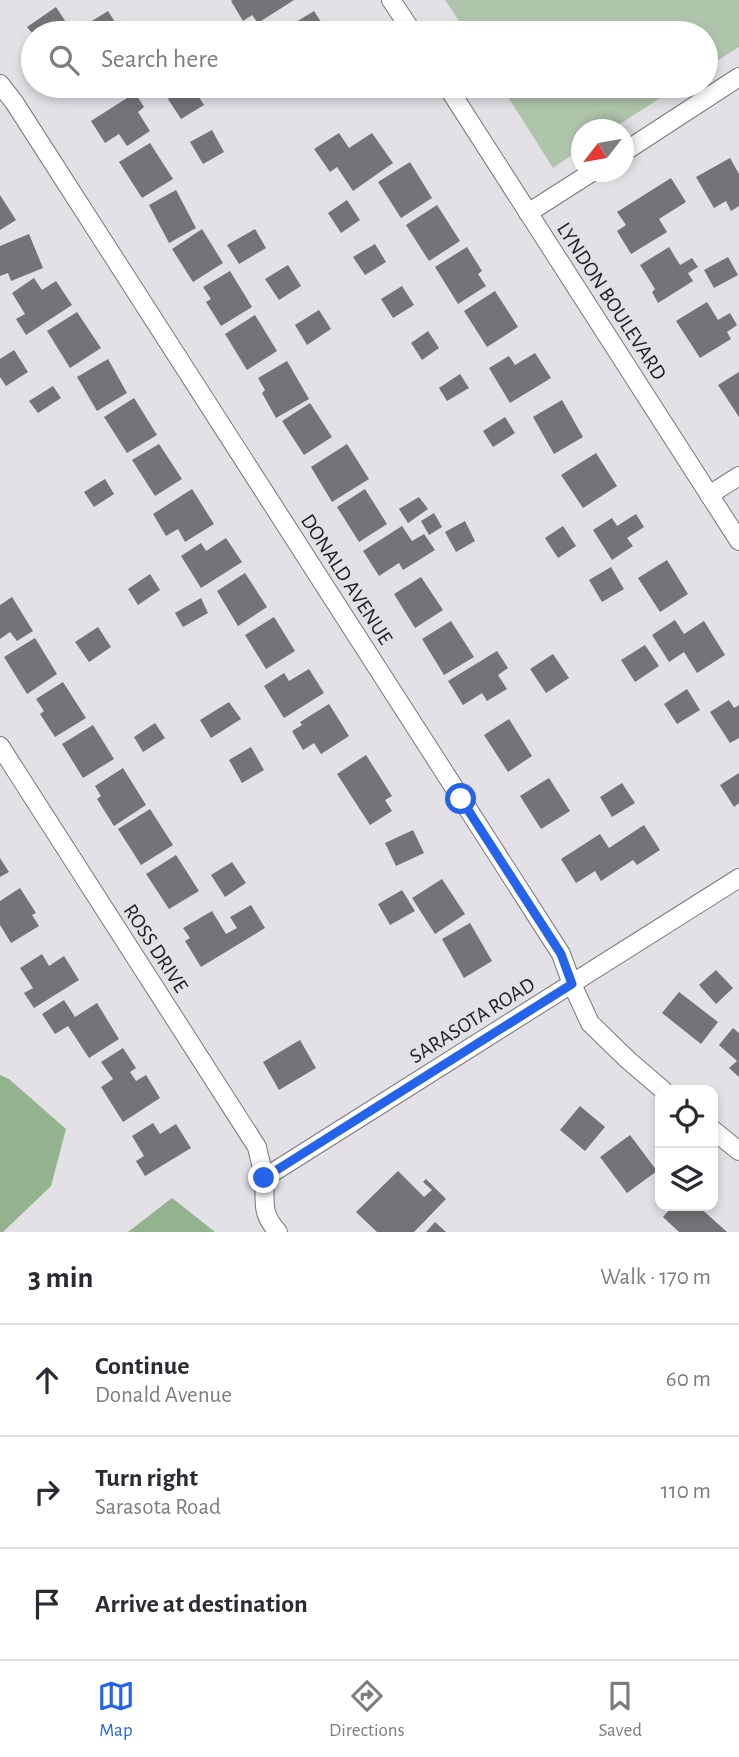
<!DOCTYPE html>
<html lang="en">
<head>
<meta charset="utf-8">
<style>
  :root { --surface:#fff; --page:#f2f2f3; --text:#2b2b33; --muted:#7c7c81; --line:#e1e1e2; --accent:#2563eb }
  body { margin:0; font-family:"Alegreya Sans",sans-serif; background:var(--page); color:var(--text) }
  .controls { position:absolute; right:21px; bottom:21px; display:grid; overflow:hidden; border-radius:14px; box-shadow:0 4px 10px #0003 }
  .controls button { width:63px; height:63px; display:grid; place-items:center; padding:0; border:0; border-bottom:2px solid var(--line); background:var(--surface); color:var(--text); font:35px sans-serif }
  .compass { position:absolute; left:571px; top:119px; width:63px; height:63px; border-radius:50%; background:var(--surface); box-shadow:0 4px 10px #0003; rotate:239deg }
  .stop { position:absolute; width:21px; height:21px; margin:-16px; border:5px solid #2563eb; border-radius:50%; background:#fff }
  .stop.end { background:#2563eb; border-color:#fff; box-shadow:0 2px 7px #0008 }
  .list { margin:0; padding:0; list-style:none }
  h2 { display:flex; justify-content:space-between; align-items:center; height:91px; margin:0; padding:0 28px; font-size:30px }
  h2 small { font-size:23px; font-weight:400; color:var(--muted) }
  .list li { display:grid; grid-template-columns:46px 1fr auto; gap:21px; align-items:center; box-sizing:border-box; height:112px; padding:0 28px; border-top:2px solid var(--line) }
  .list b { display:block; font-size:26px; white-space:nowrap }
  .list p { margin:0; font-size:23px; white-space:nowrap; color:var(--muted) }
  .list em { font-size:23px; font-style:normal; color:var(--muted) }
  .icon { flex:none; width:38px; height:38px; fill:none; stroke:currentColor; stroke-width:2; stroke-linecap:round; stroke-linejoin:round }
  .map { position:relative; flex:none; width:739px; height:1232px; overflow:hidden }
  .search { position:absolute; background:var(--surface); box-shadow:0 4px 10px #0003; left:21px; right:21px; top:21px; height:77px; display:flex; align-items:center; gap:18px; box-sizing:border-box; padding:0 24px; border-radius:38px; color:var(--muted); font-size:26px }
  .sheet { height:427px; background:var(--surface) }
  nav { display:flex; justify-content:space-around; align-items:center; box-sizing:border-box; height:98px; border-top:2px solid var(--line); background:var(--surface); font-size:19px; color:var(--muted) }
  nav a { display:grid; justify-items:center; gap:4px }
  nav .on { color:var(--accent) }
  .map>svg:first-child { display:block }
</style>
</head>
<body>
<div class="map">
<svg width="739" height="1232" viewBox="0 0 739 1232">
  <rect width="100%" height="100%" fill="#e3e1e6"/>
  <g fill="#afc5ab">
    <path d="M 445,0 L 739,0 L 739,47 L 706,68 L 706,33 L 467,33 Z"/>
    <path d="M 501,86 L 679,86 L 612,129 L 582,130 L 581,149 L 553,168 Z"/>
  </g>
  <g fill="#92b38d">
    <path d="M 0,1075 L 9,1079 L 66,1129 L 51,1186 L 3,1232 L 0,1232 Z"/>
    <path d="M 172,1198 L 215,1232 L 128,1232 Z"/>
  </g>
  <g fill="#747377">
    <path d="M 233,0 L 294,0 L 258,23 L 252,15 L 243,21 L 231,1 Z"/>
    <path d="M 56,7 L 73,33 L 32,33 L 27,27 Z"/>
    <path d="M 108,11 L 120,30 L 116,33 L 93,33 L 87,24 Z"/>
    <path d="M 314,11 L 328,33 L 285,33 L 283,30 Z"/>
    <path d="M 68,86 L 116,86 L 97,98 L 93,91 L 89,93 L 85,88 L 74,95 Z"/>
    <path d="M 188,86 L 192,86 L 204,105 L 181,119 L 168,99 Z"/>
    <path d="M 135,93 L 144,107 L 138,112 L 150,131 L 127,146 L 119,134 L 105,143 L 91,121 Z"/>
    <path d="M 212,130 L 224,152 L 203,164 L 190,142 Z"/>
    <path d="M 339,133 L 349,148 L 372,133 L 393,163 L 353,191 L 337,167 L 330,172 L 314,149 Z"/>
    <path d="M 150,143 L 173,179 L 142,198 L 119,162 Z"/>
    <path d="M 730,158 L 739,174 L 739,206 L 731,211 L 726,201 L 714,208 L 696,177 Z"/>
    <path d="M 410,162 L 432,198 L 401,218 L 378,182 Z"/>
    <path d="M 671,178 L 686,202 L 659,219 L 667,232 L 631,254 L 617,231 L 626,225 L 617,212 Z"/>
    <path d="M 176,190 L 196,228 L 169,243 L 149,205 Z"/>
    <path d="M 0,195 L 16,220 L 0,230 Z"/>
    <path d="M 347,200 L 360,220 L 341,233 L 328,213 Z"/>
    <path d="M 437,205 L 460,241 L 429,261 L 406,225 Z"/>
    <path d="M 202,229 L 223,263 L 193,282 L 172,249 Z"/>
    <path d="M 255,229 L 266,248 L 239,264 L 227,245 Z"/>
    <path d="M 29,234 L 43,268 L 11,281 L 8,273 L 0,276 L 0,246 Z"/>
    <path d="M 375,244 L 386,262 L 365,275 L 353,257 Z"/>
    <path d="M 467,247 L 482,271 L 478,274 L 486,286 L 458,304 L 435,267 Z"/>
    <path d="M 669,247 L 680,265 L 692,258 L 698,267 L 688,273 L 693,281 L 658,303 L 652,292 L 655,289 L 640,265 Z"/>
    <path d="M 728,257 L 738,275 L 714,288 L 704,270 Z"/>
    <path d="M 288,265 L 301,286 L 279,300 L 265,279 Z"/>
    <path d="M 230,271 L 252,307 L 221,326 L 206,302 L 211,299 L 203,287 Z"/>
    <path d="M 34,278 L 42,290 L 56,281 L 72,305 L 26,335 L 16,319 L 25,314 L 12,293 Z"/>
    <path d="M 402,286 L 414,305 L 393,318 L 381,299 Z"/>
    <path d="M 495,291 L 518,327 L 487,347 L 464,311 Z"/>
    <path d="M 707,302 L 718,320 L 730,313 L 737,325 L 727,332 L 731,339 L 700,358 L 676,321 Z"/>
    <path d="M 319,310 L 331,329 L 307,345 L 295,325 Z"/>
    <path d="M 77,312 L 101,348 L 70,368 L 47,331 Z"/>
    <path d="M 255,315 L 277,351 L 247,370 L 225,334 Z"/>
    <path d="M 428,331 L 439,348 L 422,360 L 411,343 Z"/>
    <path d="M 14,350 L 28,372 L 6,386 L 0,377 L 0,359 Z"/>
    <path d="M 535,353 L 551,378 L 510,403 L 489,368 L 509,356 L 515,365 Z"/>
    <path d="M 108,359 L 127,393 L 97,411 L 77,377 Z"/>
    <path d="M 287,361 L 309,399 L 276,418 L 262,393 L 265,390 L 258,378 Z"/>
    <path d="M 739,372 L 739,417 L 718,385 Z"/>
    <path d="M 460,374 L 469,388 L 447,401 L 439,388 Z"/>
    <path d="M 53,386 L 61,398 L 38,413 L 29,401 Z"/>
    <path d="M 134,398 L 157,435 L 127,453 L 104,417 Z"/>
    <path d="M 562,400 L 583,437 L 554,454 L 533,417 Z"/>
    <path d="M 310,403 L 332,437 L 304,455 L 282,421 Z"/>
    <path d="M 505,417 L 515,433 L 493,447 L 483,431 Z"/>
    <path d="M 159,444 L 182,479 L 155,496 L 132,460 Z"/>
    <path d="M 347,444 L 369,479 L 332,502 L 311,467 Z"/>
    <path d="M 596,453 L 617,486 L 583,508 L 561,475 Z"/>
    <path d="M 105,479 L 114,494 L 94,507 L 84,492 Z"/>
    <path d="M 192,489 L 214,524 L 185,542 L 178,529 L 166,536 L 153,514 Z"/>
    <path d="M 365,489 L 387,524 L 359,542 L 337,507 Z"/>
    <path d="M 419,497 L 428,509 L 408,523 L 399,509 Z"/>
    <path d="M 434,513 L 442,527 L 429,535 L 421,521 Z"/>
    <path d="M 636,514 L 644,527 L 627,538 L 633,546 L 612,560 L 593,530 L 612,518 L 617,526 Z"/>
    <path d="M 465,521 L 475,541 L 456,552 L 445,532 Z"/>
    <path d="M 402,526 L 412,541 L 424,534 L 435,550 L 403,570 L 399,563 L 379,576 L 363,551 Z"/>
    <path d="M 563,526 L 576,546 L 558,558 L 545,538 Z"/>
    <path d="M 226,538 L 242,562 L 201,588 L 181,556 L 201,543 L 206,551 Z"/>
    <path d="M 667,560 L 688,594 L 660,612 L 638,578 Z"/>
    <path d="M 611,567 L 624,589 L 602,602 L 589,580 Z"/>
    <path d="M 245,573 L 267,607 L 238,626 L 217,591 Z"/>
    <path d="M 150,574 L 160,590 L 138,605 L 128,589 Z"/>
    <path d="M 421,577 L 443,610 L 415,628 L 394,594 Z"/>
    <path d="M 12,597 L 33,631 L 17,641 L 10,632 L 0,639 L 0,605 Z"/>
    <path d="M 201,598 L 208,613 L 183,627 L 175,613 Z"/>
    <path d="M 274,617 L 295,651 L 266,669 L 245,635 Z"/>
    <path d="M 675,620 L 684,634 L 704,621 L 725,655 L 697,673 L 684,652 L 669,662 L 652,635 Z"/>
    <path d="M 451,621 L 474,657 L 444,675 L 422,639 Z"/>
    <path d="M 98,627 L 111,647 L 89,662 L 75,642 Z"/>
    <path d="M 35,638 L 57,674 L 27,694 L 4,657 Z"/>
    <path d="M 645,645 L 659,666 L 635,682 L 621,660 Z"/>
    <path d="M 497,651 L 508,668 L 498,675 L 507,689 L 487,701 L 482,693 L 463,705 L 448,681 Z"/>
    <path d="M 553,654 L 569,678 L 546,693 L 530,669 Z"/>
    <path d="M 309,669 L 324,693 L 284,718 L 264,686 L 284,673 L 289,681 Z"/>
    <path d="M 63,682 L 86,718 L 55,737 L 40,714 L 44,711 L 36,699 Z"/>
    <path d="M 687,689 L 700,710 L 677,724 L 664,704 Z"/>
    <path d="M 729,700 L 734,708 L 739,705 L 739,738 L 730,743 L 710,712 Z"/>
    <path d="M 229,702 L 241,719 L 211,738 L 200,720 Z"/>
    <path d="M 329,704 L 349,736 L 321,754 L 314,743 L 303,750 L 292,731 L 302,725 L 300,722 Z"/>
    <path d="M 509,719 L 532,756 L 508,772 L 484,735 Z"/>
    <path d="M 155,723 L 165,738 L 143,752 L 134,737 Z"/>
    <path d="M 93,725 L 114,759 L 83,778 L 62,744 Z"/>
    <path d="M 251,747 L 264,770 L 242,783 L 229,760 Z"/>
    <path d="M 366,755 L 392,796 L 385,800 L 392,811 L 370,825 L 337,774 Z"/>
    <path d="M 123,768 L 146,805 L 114,826 L 97,799 L 101,796 L 95,786 Z"/>
    <path d="M 739,773 L 739,803 L 734,807 L 720,785 Z"/>
    <path d="M 549,778 L 570,811 L 541,829 L 520,796 Z"/>
    <path d="M 622,783 L 635,803 L 612,817 L 600,797 Z"/>
    <path d="M 150,809 L 173,845 L 141,865 L 118,829 Z"/>
    <path d="M 644,825 L 660,850 L 637,865 L 633,860 L 601,881 L 595,871 L 576,883 L 561,859 L 600,834 L 609,848 Z"/>
    <path d="M 413,830 L 424,853 L 396,866 L 385,843 Z"/>
    <path d="M 176,855 L 199,891 L 169,909 L 146,874 Z"/>
    <path d="M 0,858 L 9,872 L 0,877 Z"/>
    <path d="M 232,862 L 246,883 L 225,897 L 211,875 Z"/>
    <path d="M 442,879 L 465,914 L 435,934 L 412,898 Z"/>
    <path d="M 20,888 L 36,913 L 32,915 L 39,926 L 11,943 L 0,925 L 0,901 Z"/>
    <path d="M 402,890 L 415,911 L 390,925 L 378,904 Z"/>
    <path d="M 251,905 L 265,928 L 201,967 L 185,941 L 190,938 L 183,928 L 212,911 L 226,934 L 237,928 L 230,917 Z"/>
    <path d="M 470,923 L 492,961 L 464,978 L 442,939 Z"/>
    <path d="M 42,954 L 49,966 L 64,956 L 79,980 L 34,1008 L 24,993 L 33,988 L 20,968 Z"/>
    <path d="M 716,970 L 733,988 L 716,1004 L 699,985 Z"/>
    <path d="M 679,992 L 718,1022 L 701,1044 L 662,1013 Z"/>
    <path d="M 64,1000 L 75,1017 L 97,1003 L 119,1039 L 89,1058 L 68,1026 L 55,1034 L 42,1014 Z"/>
    <path d="M 733,1028 L 739,1033 L 739,1077 L 729,1068 L 737,1061 L 719,1045 Z"/>
    <path d="M 300,1040 L 316,1068 L 279,1090 L 263,1062 Z"/>
    <path d="M 123,1048 L 136,1068 L 130,1072 L 136,1081 L 146,1075 L 160,1098 L 123,1122 L 101,1087 L 113,1079 L 101,1062 Z"/>
    <path d="M 580,1106 L 605,1127 L 585,1151 L 560,1130 Z"/>
    <path d="M 153,1123 L 160,1134 L 176,1124 L 191,1148 L 145,1176 L 136,1161 L 144,1156 L 132,1136 Z"/>
    <path d="M 630,1135 L 657,1171 L 627,1193 L 600,1157 Z"/>
    <path d="M 398,1171 L 424,1197 L 432,1190 L 423,1182 L 426,1179 L 446,1199 L 414,1232 L 377,1232 L 356,1212 Z"/>
    <path d="M 673,1206 L 698,1206 L 727,1232 L 679,1232 L 663,1217 Z"/>
    <path d="M 435,1222 L 446,1232 L 426,1232 Z"/>
  </g>
  <g fill="none" stroke-linecap="round" stroke-linejoin="round">
    <g stroke="#78767b" stroke-width="20">
      <g id="minor">
        <path d="M 391,0 L 413,33"/>
        <path d="M 0,84 L 14,102 L 561,954 L 572,984 L 590,1023 L 628,1060 L 663,1090"/>
        <path d="M 447,86 L 739,541"/>
        <path d="M 624,152 L 739,77"/>
        <path d="M 528,213 L 592,172"/>
        <path d="M 709,495 L 739,476"/>
        <path d="M 0,746 L 257,1147 C 259,1157 263,1169 264,1180 C 266,1203 260,1212 278,1232"/>
        <path d="M 713,1130 L 739,1151"/>
        <path d="M 264,1178 L 739,878"/>
      </g>
    </g>
    <use href="#minor" stroke="#fff" stroke-width="18"/>
  </g>
  <g fill="none" stroke-linecap="round" stroke-linejoin="round">
    <path stroke="#2563eb" stroke-width="9" d="M 264,1178 L 572,984 L 561,954 L 461,799"/>
  </g>
  <g text-anchor="middle" stroke-width="5" stroke-linejoin="round" paint-order="stroke">
    <g font-size="21" fill="#1d1d1f" stroke="#e3e1e6">
      <text transform="translate(612 301) rotate(57)" y="7">LYNDON BOULEVARD</text>
      <text transform="translate(347 579) rotate(57)" y="7">DONALD AVENUE</text>
      <text transform="translate(156 948) rotate(57)" y="7">ROSS DRIVE</text>
      <text transform="translate(472 1020) rotate(-32)" y="7">SARASOTA ROAD</text>
    </g>
  </g>
</svg>
<div class="controls">
<button><svg class="icon" aria-label="locate" viewBox="0 0 24 24"><circle cx="12" cy="12" r="6"/><path d="M12 2v4M12 18v4M2 12h4M18 12h4"/></svg></button>
<button><svg class="icon" aria-label="layers" viewBox="0 0 24 24"><path d="M12 4l9 5-9 5-9-5zM3 14l9 5 9-5"/></svg></button>
</div>
<svg class="compass" viewBox="-18 -18 36 36"><path d="M0-13l5 13h-10z" fill="#e53935"/><path d="M0 13l5-13h-10z" fill="#7c7c81"/></svg>
<div class="stop" style="left:461px;top:799px"></div>
<div class="stop end" style="left:264px;top:1178px"></div>
<div class="search"><svg class="icon" aria-label="search" viewBox="0 0 24 24"><circle cx="10" cy="10" r="6"/><path d="M15 15l6 6"/></svg>Search here</div>
</div>
<section class="sheet">
<h2>3 min<small>Walk · 170 m</small></h2>
<ul class="list">
<li><svg class="icon" aria-label="ahead" viewBox="0 0 24 24"><path d="M12 20V5M6 11l6-6 6 6"/></svg><div><b>Continue</b><p>Donald Avenue</p></div><em>60 m</em></li>
<li><svg class="icon" aria-label="right" viewBox="0 0 24 24"><path d="M7 20v-9h11M14 6l5 5-5 5"/></svg><div><b>Turn right</b><p>Sarasota Road</p></div><em>110 m</em></li>
<li><svg class="icon" aria-label="arrive" viewBox="0 0 24 24"><path d="M6 21V4h12l-3 4 3 4H6"/></svg><div><b>Arrive at destination</b></div></li>
</ul>
</section>
<nav>
<a class="on"><svg class="icon" aria-label="map" viewBox="0 0 24 24"><path d="M3 6l6-2 6 2 6-2v14l-6 2-6-2-6 2zM9 4v14M15 6v14"/></svg>Map</a>
<a><svg class="icon" aria-label="directions" viewBox="0 0 24 24"><path d="M12 3l9 9-9 9-9-9zM9 14v-3h6M13 9l2 2-2 2"/></svg>Directions</a>
<a><svg class="icon" aria-label="saved" viewBox="0 0 24 24"><path d="M7 4h10v16l-5-4-5 4z"/></svg>Saved</a>
</nav>
</body>
</html>
